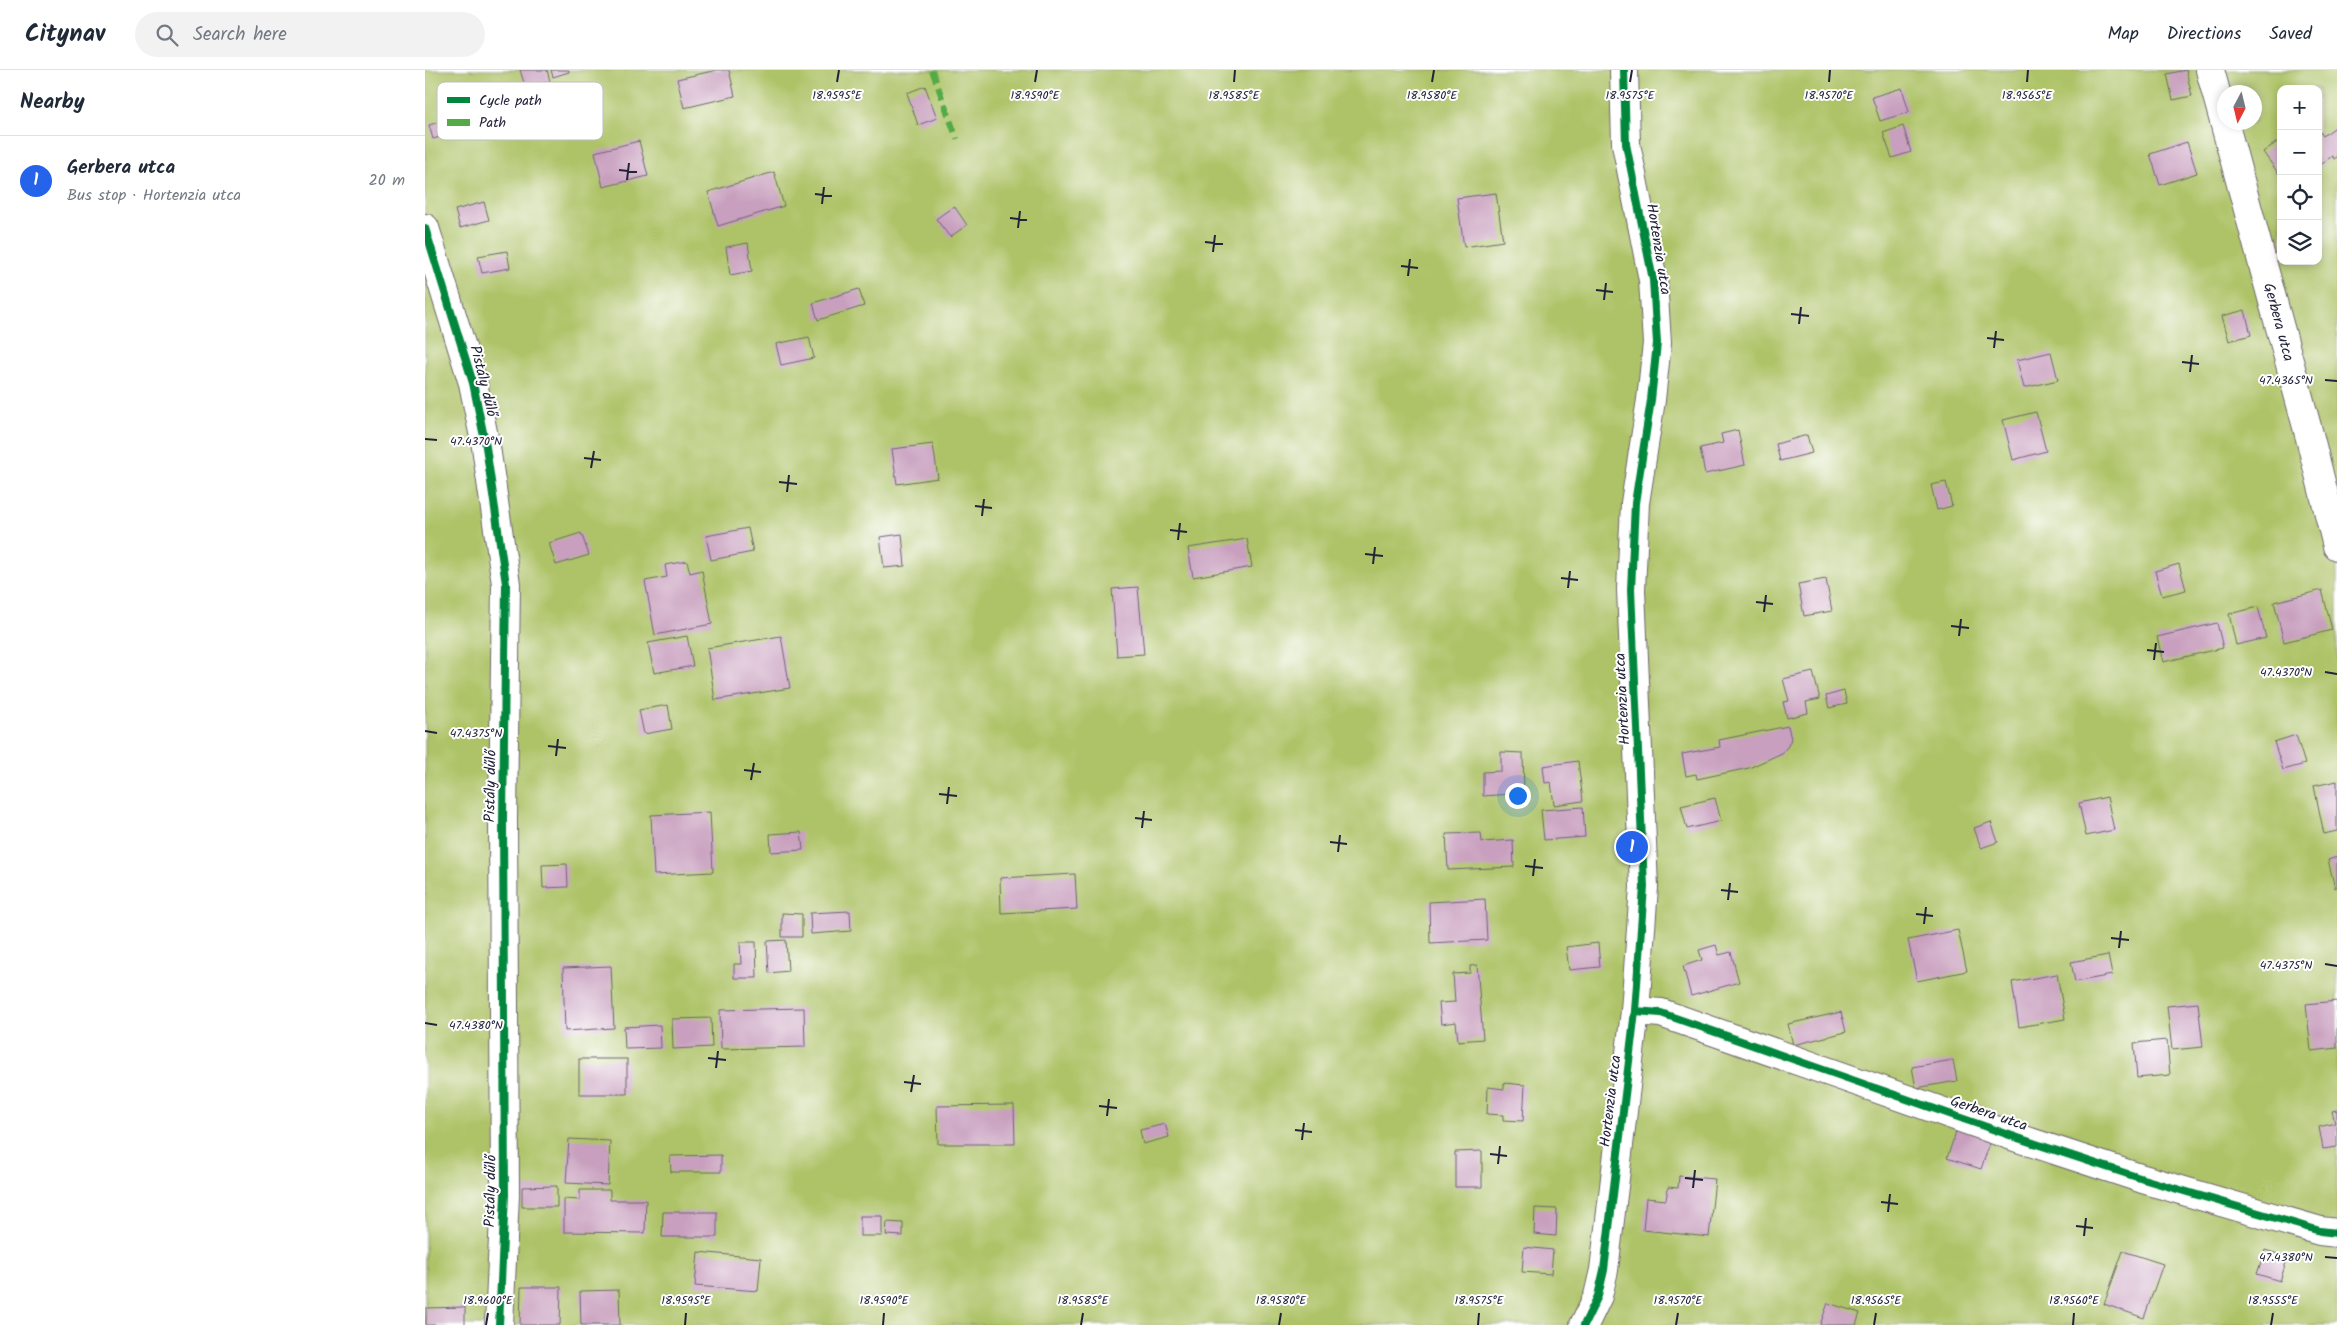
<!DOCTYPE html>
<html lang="en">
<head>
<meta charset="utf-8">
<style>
  :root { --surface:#fff; --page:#f2f2f3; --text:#1f2937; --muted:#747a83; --line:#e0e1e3; --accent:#2563eb }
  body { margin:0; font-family:Kalam,sans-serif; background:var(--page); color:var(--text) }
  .controls { position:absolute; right:15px; top:15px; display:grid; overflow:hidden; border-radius:10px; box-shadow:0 2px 8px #0003 }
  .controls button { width:45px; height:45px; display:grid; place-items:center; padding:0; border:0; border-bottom:1px solid var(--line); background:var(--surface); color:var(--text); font:25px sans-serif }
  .compass { position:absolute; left:1792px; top:15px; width:45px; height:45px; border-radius:50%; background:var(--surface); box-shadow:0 2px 8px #0003; rotate:187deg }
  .you { position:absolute; left:1092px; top:725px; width:18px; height:18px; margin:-12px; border:4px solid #fff; border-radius:50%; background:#1a73e8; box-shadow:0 0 0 8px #1a73e833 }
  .badge { display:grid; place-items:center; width:32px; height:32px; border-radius:50%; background:var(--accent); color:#fff; font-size:16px; font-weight:700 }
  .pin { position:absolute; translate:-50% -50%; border:2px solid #fff; box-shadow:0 1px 5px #0006 }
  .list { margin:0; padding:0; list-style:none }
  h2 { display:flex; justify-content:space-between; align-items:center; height:65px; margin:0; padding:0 20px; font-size:21px }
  h2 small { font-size:16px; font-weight:400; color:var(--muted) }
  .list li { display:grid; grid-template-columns:32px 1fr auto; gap:15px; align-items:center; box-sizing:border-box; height:90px; padding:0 20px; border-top:1px solid var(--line) }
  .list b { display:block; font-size:19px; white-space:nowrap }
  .list p { margin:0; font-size:16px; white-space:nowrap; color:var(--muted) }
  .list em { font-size:16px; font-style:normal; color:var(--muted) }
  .icon { flex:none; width:28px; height:28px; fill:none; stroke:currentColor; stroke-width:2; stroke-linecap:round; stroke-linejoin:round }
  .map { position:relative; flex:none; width:1912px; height:1255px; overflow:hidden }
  header { display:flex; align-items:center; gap:30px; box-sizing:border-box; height:70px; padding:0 25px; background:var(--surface); border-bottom:1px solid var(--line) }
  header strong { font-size:24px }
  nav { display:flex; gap:28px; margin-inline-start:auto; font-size:18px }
  .search { width:350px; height:45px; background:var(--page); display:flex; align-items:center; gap:12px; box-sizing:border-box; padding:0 18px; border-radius:28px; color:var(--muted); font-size:19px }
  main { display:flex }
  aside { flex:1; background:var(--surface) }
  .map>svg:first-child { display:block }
</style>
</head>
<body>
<header>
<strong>Citynav</strong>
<div class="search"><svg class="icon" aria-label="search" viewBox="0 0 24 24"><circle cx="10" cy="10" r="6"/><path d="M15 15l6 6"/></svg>Search here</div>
<nav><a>Map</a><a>Directions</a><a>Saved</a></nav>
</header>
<main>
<aside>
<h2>Nearby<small></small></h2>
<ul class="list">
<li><span class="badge">1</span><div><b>Gerbera utca</b><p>Bus stop · Hortenzia utca</p></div><em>20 m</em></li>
</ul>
</aside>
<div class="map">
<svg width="1912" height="1255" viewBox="0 0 1912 1255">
  <rect width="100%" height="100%" fill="#fff"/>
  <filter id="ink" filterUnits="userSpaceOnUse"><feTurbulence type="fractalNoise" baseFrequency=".02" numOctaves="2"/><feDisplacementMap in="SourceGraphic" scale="10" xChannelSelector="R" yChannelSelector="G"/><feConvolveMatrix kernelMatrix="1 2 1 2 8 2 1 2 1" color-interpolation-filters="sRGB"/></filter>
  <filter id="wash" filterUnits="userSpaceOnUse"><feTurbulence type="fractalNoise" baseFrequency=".0096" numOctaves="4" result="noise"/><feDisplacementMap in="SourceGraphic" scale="20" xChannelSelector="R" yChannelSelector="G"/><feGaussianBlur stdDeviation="1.12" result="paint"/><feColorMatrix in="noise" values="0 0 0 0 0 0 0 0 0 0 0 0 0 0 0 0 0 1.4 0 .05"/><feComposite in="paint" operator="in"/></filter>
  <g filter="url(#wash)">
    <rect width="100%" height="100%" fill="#f6e2cb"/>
    <path fill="#aec367" stroke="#687251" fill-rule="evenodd" d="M 0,0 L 1912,0 L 1912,1255 L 0,1255 ZM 1856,19 L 1893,19 L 1893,191 L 1856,191 ZM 1800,22 L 1830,22 L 1830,52 L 1800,52 Z"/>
    <g id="blocks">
      <g fill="#c89fbe">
        <path d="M 95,0 L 122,0 L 125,11 L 101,19 Z"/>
        <path d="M 126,0 L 144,0 L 144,2 L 128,7 Z"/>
        <path d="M 292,0 L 304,0 L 310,26 L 259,38 L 252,9 Z"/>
        <path d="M 1761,0 L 1767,26 L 1748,30 L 1742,4 Z"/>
        <path d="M 500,16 L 512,48 L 493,55 L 482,23 Z"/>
        <path d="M 1477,18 L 1484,42 L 1455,51 L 1447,27 Z"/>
        <path d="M 29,48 L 33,62 L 8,69 L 4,55 Z"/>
        <path d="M 1478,56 L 1486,82 L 1467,88 L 1458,63 Z"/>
        <path d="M 1912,56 L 1912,87 L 1909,89 L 1907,86 L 1893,97 L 1893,64 L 1895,62 L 1898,66 Z"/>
        <path d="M 1856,69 L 1856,107 L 1838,82 Z"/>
        <path d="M 214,71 L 223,106 L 178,117 L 170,82 Z"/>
        <path d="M 1762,72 L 1772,103 L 1735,115 L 1725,84 Z"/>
        <path d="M 349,102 L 359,136 L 293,156 L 283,122 Z"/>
        <path d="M 1071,123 L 1078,171 L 1039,177 L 1032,128 Z"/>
        <path d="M 59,132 L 64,150 L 35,158 L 30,140 Z"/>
        <path d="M 529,136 L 542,155 L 525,167 L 511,149 Z"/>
        <path d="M 323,173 L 327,201 L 305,205 L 301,177 Z"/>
        <path d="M 82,181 L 85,198 L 57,203 L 53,186 Z"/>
        <path d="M 434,219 L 439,236 L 393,250 L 388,233 Z"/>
        <path d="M 1820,240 L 1826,265 L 1804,271 L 1797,246 Z"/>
        <path d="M 384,267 L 389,288 L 356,295 L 351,274 Z"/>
        <path d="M 1626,282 L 1633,310 L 1599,318 L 1592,290 Z"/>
        <path d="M 1611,342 L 1621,381 L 1588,390 L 1578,350 Z"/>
        <path d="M 1313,360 L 1320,395 L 1280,404 L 1275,378 L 1298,373 L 1296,364 Z"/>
        <path d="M 1382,365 L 1387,383 L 1355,391 L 1351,374 Z"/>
        <path d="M 508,374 L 513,408 L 472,414 L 467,379 Z"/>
        <path d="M 1521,412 L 1527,436 L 1512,440 L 1506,415 Z"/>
        <path d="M 323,458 L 328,482 L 286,490 L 281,466 Z"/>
        <path d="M 156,463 L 164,485 L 131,495 L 124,473 Z"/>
        <path d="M 477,464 L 480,496 L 459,498 L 455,467 Z"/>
        <path d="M 822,469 L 827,497 L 768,507 L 763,478 Z"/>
        <path d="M 262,491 L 265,503 L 277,500 L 287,554 L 230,565 L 220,511 L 242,507 L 240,495 Z"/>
        <path d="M 1754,494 L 1761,520 L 1737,526 L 1730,501 Z"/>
        <path d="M 1401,509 L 1407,541 L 1379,546 L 1373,514 Z"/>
        <path d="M 713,517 L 719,584 L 692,586 L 687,519 Z"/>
        <path d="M 1897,520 L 1907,560 L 1859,572 L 1849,532 Z"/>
        <path d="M 1833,537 L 1841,568 L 1811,575 L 1804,544 Z"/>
        <path d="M 1792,553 L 1798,578 L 1738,592 L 1732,567 Z"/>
        <path d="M 262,566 L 268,596 L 229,603 L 223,573 Z"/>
        <path d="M 356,566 L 365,618 L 290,630 L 282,578 Z"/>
        <path d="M 1388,602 L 1395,629 L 1381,632 L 1383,643 L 1362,648 L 1358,632 L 1364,631 L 1358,609 Z"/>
        <path d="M 1419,621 L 1422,634 L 1404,638 L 1401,626 Z"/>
        <path d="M 243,635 L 247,659 L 219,664 L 214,640 Z"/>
        <path d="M 1363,656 L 1366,669 L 1363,676 L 1357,683 L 1324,698 L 1272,709 L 1271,704 L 1261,706 L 1257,684 L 1295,677 L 1294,670 Z"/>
        <path d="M 1871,665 L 1880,694 L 1858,700 L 1849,672 Z"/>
        <path d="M 1076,682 L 1098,683 L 1099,723 L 1058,726 L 1058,702 L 1076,701 Z"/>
        <path d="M 1153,691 L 1158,731 L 1129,735 L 1126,712 L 1120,713 L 1118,696 Z"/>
        <path d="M 1912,711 L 1912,761 L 1899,764 L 1889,716 Z"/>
        <path d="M 1682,727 L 1689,760 L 1661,766 L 1654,733 Z"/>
        <path d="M 1290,728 L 1296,751 L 1262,759 L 1256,736 Z"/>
        <path d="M 1158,737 L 1160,767 L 1119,770 L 1116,740 Z"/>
        <path d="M 285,742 L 288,802 L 229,805 L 226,745 Z"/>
        <path d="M 1566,752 L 1573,772 L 1556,778 L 1549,758 Z"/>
        <path d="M 376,762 L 378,780 L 346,782 L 345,764 Z"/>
        <path d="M 1056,763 L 1057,772 L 1088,770 L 1089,797 L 1023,800 L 1021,764 Z"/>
        <path d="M 1912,787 L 1912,817 L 1910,818 L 1903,790 Z"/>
        <path d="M 142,794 L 143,817 L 118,818 L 117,795 Z"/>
        <path d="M 650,804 L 652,839 L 576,843 L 575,808 Z"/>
        <path d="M 1060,829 L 1062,870 L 1005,873 L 1004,832 Z"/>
        <path d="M 425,841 L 426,861 L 386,864 L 385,843 Z"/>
        <path d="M 357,843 L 377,844 L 377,867 L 357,867 Z"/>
        <path d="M 1533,860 L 1542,901 L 1492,911 L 1483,870 Z"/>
        <path d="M 361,870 L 363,901 L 344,903 L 342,871 Z"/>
        <path d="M 315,872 L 331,872 L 332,908 L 309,908 L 309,894 L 316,894 Z"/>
        <path d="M 1173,873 L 1175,897 L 1144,900 L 1141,877 Z"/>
        <path d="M 1291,875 L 1294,885 L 1306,882 L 1314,912 L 1266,926 L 1258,896 L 1277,890 L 1274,880 Z"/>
        <path d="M 1683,885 L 1687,905 L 1650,912 L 1646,892 Z"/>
        <path d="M 1052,895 L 1058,969 L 1033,971 L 1031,952 L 1016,954 L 1014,933 L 1030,932 L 1028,904 L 1045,903 L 1045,896 Z"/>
        <path d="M 186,896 L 189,958 L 140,961 L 138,898 Z"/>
        <path d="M 1632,904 L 1640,949 L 1594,957 L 1587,912 Z"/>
        <path d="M 1912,931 L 1912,978 L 1886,981 L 1881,934 Z"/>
        <path d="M 1773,933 L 1778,977 L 1747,980 L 1742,936 Z"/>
        <path d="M 379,938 L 380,977 L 296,979 L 295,940 Z"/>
        <path d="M 1416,942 L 1421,962 L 1368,975 L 1363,954 Z"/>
        <path d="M 286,948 L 287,977 L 248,979 L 247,949 Z"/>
        <path d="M 235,955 L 236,978 L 200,979 L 199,957 Z"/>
        <path d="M 1742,970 L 1745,1005 L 1712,1008 L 1709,973 Z"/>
        <rect x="154" y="989" width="48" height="35"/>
        <path d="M 1528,990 L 1532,1011 L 1491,1018 L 1487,997 Z"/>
        <path d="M 1079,1013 L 1100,1015 L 1098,1051 L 1078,1050 L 1078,1045 L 1062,1044 L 1063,1017 L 1079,1019 Z"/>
        <path d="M 589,1035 L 590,1074 L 513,1074 L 512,1036 Z"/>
        <path d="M 1912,1040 L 1912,1077 L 1898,1079 L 1894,1057 L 1910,1053 L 1907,1041 Z"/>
        <path d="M 740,1054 L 744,1067 L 718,1074 L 715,1060 Z"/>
        <path d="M 1533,1056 L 1567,1067 L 1556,1099 L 1522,1088 Z"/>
        <path d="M 144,1069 L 185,1071 L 183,1115 L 141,1113 Z"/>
        <path d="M 1057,1081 L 1057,1117 L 1030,1117 L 1030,1082 Z"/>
        <path d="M 296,1085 L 296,1102 L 246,1102 L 245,1086 Z"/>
        <path d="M 1254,1106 L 1290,1109 L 1284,1167 L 1218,1160 L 1221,1128 L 1241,1130 L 1243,1117 L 1253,1118 Z"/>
        <path d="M 132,1116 L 132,1137 L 97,1137 L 97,1117 Z"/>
        <path d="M 155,1120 L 185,1120 L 185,1130 L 221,1130 L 220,1163 L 139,1162 L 139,1129 L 155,1130 Z"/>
        <path d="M 1110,1138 L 1132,1139 L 1131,1166 L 1109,1164 Z"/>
        <path d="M 238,1142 L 292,1142 L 292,1167 L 237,1167 Z"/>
        <rect x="435" y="1146" width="22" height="20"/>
        <path d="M 462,1152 L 478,1153 L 478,1166 L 461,1165 Z"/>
        <path d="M 1099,1177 L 1128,1180 L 1126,1204 L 1097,1202 Z"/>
        <path d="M 1840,1180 L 1863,1187 L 1855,1211 L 1832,1204 Z"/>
        <path d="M 1698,1181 L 1738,1194 L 1719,1248 L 1679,1234 Z"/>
        <path d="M 273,1182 L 336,1188 L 333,1221 L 270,1216 Z"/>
        <path d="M 96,1217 L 136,1217 L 135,1255 L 95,1255 Z"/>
        <path d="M 194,1220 L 195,1255 L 156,1255 L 155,1221 Z"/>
        <path d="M 1403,1233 L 1435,1243 L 1431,1255 L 1395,1255 Z"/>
        <path d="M 40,1237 L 40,1255 L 1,1255 L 1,1238 Z"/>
      </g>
    </g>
  </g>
  <g filter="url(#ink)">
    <use href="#blocks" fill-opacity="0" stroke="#6c656d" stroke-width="1"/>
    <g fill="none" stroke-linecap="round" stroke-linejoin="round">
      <g stroke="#6c656d" stroke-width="30">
        <g id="minor">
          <path d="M 1785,0 L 1885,368 L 1912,476"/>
          <path d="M 0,158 L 48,313 L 61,377 L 81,514 L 78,748 L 80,1125 L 74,1255"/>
          <path d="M 1210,941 L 1236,943 L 1593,1068 L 1718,1109 L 1895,1161 L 1912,1163"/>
          <path d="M 1159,1255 L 1173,1226 L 1179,1200 L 1210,941 L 1219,817 L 1206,520 L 1210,433 L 1226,330 L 1232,273 L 1228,210 L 1201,74 L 1199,0"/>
        </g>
      </g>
      <use href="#minor" stroke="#fff" stroke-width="28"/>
      <path stroke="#53aa46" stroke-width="6" stroke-dasharray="12 6" stroke-linecap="butt" d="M 507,0 L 532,69"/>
      <g stroke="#fff" stroke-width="11">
        <g id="cycleway">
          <path d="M 0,158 L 48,313 L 61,377 L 81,514 L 78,748 L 80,1125 L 74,1255"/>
          <path d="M 1210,941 L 1236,943 L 1593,1068 L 1718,1109 L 1895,1161 L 1912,1163"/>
          <path d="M 1159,1255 L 1173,1226 L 1179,1200 L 1210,941 L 1219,817 L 1206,520 L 1210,433 L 1226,330 L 1232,273 L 1228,210 L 1201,74 L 1199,0"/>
        </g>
      </g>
      <use href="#cycleway" stroke="#00873e" stroke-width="8"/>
    </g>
  </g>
  <path fill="none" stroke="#22223b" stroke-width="2" d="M 412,12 L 414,0M 610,12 L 612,0M 809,12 L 810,0M 1007,12 L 1009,0M 1205,12 L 1207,0M 1404,12 L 1405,0M 1602,12 L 1603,0M 194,100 L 212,102M 202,110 L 204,93M 390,124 L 407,126M 397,134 L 399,117M 585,148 L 602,150M 593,158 L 595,141M 780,172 L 798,174M 788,182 L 790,165M 976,196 L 993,198M 983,206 L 985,189M 1171,220 L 1188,222M 1179,230 L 1181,213M 1366,244 L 1384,246M 1374,254 L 1376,237M 1562,268 L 1579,270M 1569,278 L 1571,261M 1757,292 L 1774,294M 1765,302 L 1767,285M 1900,310 L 1912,311M 0,369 L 12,370M 159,388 L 176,390M 166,398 L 169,381M 354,412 L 372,414M 362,422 L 364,405M 550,436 L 567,438M 557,446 L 559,429M 745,460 L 762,462M 753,470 L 755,453M 940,484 L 958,486M 948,494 L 950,477M 1136,508 L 1153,510M 1143,518 L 1145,501M 1331,532 L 1348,534M 1339,542 L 1341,525M 1526,556 L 1544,558M 1534,566 L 1536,549M 1722,580 L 1739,582M 1729,590 L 1731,573M 1900,602 L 1912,604M 0,661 L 12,663M 123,676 L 141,678M 131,686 L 133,669M 319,700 L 336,702M 326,710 L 329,693M 514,724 L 532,726M 522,734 L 524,717M 710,748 L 727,750M 717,758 L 719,741M 905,772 L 922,774M 913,782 L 915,765M 1100,796 L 1118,798M 1108,806 L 1110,789M 1296,820 L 1313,822M 1303,830 L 1305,813M 1491,844 L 1508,846M 1499,854 L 1501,837M 1686,868 L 1704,870M 1694,878 L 1696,861M 1900,894 L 1912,896M 0,953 L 12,955M 283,988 L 301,990M 291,998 L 293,981M 479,1012 L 496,1014M 486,1022 L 489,1005M 674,1036 L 692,1038M 682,1046 L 684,1029M 870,1060 L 887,1062M 877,1070 L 879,1053M 1065,1084 L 1082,1086M 1073,1094 L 1075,1076M 1260,1108 L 1278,1110M 1268,1118 L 1270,1100M 1456,1132 L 1473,1134M 1463,1142 L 1465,1124M 1651,1156 L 1668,1158M 1659,1166 L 1661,1148M 1900,1187 L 1912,1188M 61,1255 L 63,1243M 260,1255 L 261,1243M 458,1255 L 459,1243M 656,1255 L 658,1243M 854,1255 L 856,1243M 1053,1255 L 1054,1243M 1251,1255 L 1253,1243M 1449,1255 L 1451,1243M 1648,1255 L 1649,1243M 1846,1255 L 1848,1243"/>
  <g text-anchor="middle" stroke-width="4" stroke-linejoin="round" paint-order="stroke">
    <g font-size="15" fill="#22223b" stroke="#fff">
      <text transform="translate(1234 179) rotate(81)" y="5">Hortenzia utca</text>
      <text transform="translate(1854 252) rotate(75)" y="5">Gerbera utca</text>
      <text transform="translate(59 311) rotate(76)" y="5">Pistály dűlő</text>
      <text transform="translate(1197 629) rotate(-93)" y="5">Hortenzia utca</text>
      <text transform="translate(65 716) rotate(-89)" y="5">Pistály dűlő</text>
      <text transform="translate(1185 1031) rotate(-83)" y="5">Hortenzia utca</text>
      <text transform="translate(1564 1043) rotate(19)" y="5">Gerbera utca</text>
      <text transform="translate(65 1121) rotate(-89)" y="5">Pistály dűlő</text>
    </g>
  </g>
  <rect x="12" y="12" width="166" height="58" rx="8" fill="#fff" stroke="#bdbdc4" stroke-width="1"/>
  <rect x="22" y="27" width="23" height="6" fill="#00873e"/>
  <rect x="22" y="49" width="23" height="7" fill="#53aa46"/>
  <g font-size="14" fill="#22223b">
    <text x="54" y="35">Cycle path</text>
    <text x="54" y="57">Path</text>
  </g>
  <g font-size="12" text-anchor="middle" fill="#22223b" stroke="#fff" stroke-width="4" stroke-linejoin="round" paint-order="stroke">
    <text x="412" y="29">18.9595°E</text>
    <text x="610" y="29">18.9590°E</text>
    <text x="809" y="29">18.9585°E</text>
    <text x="1007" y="29">18.9580°E</text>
    <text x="1205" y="29">18.9575°E</text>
    <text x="1404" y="29">18.9570°E</text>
    <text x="1602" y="29">18.9565°E</text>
    <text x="1861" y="314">47.4365°N</text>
    <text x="51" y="375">47.4370°N</text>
    <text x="1861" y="606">47.4370°N</text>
    <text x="51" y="667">47.4375°N</text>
    <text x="1861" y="899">47.4375°N</text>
    <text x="51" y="959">47.4380°N</text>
    <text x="1861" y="1191">47.4380°N</text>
    <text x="63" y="1234">18.9600°E</text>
    <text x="261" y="1234">18.9595°E</text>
    <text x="459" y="1234">18.9590°E</text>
    <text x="658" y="1234">18.9585°E</text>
    <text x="856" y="1234">18.9580°E</text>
    <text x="1054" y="1234">18.9575°E</text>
    <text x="1253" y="1234">18.9570°E</text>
    <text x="1451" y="1234">18.9565°E</text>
    <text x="1649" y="1234">18.9560°E</text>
    <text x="1848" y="1234">18.9555°E</text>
  </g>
</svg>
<div class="controls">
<button>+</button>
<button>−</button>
<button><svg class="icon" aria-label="locate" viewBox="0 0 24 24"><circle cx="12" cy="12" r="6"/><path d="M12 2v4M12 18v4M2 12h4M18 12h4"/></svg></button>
<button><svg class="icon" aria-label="layers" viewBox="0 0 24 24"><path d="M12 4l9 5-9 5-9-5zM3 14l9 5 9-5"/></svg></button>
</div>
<svg class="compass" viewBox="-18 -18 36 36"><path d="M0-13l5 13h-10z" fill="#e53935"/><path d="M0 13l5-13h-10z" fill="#747a83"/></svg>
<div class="you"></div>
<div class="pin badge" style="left:1207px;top:777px">1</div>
</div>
</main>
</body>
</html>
